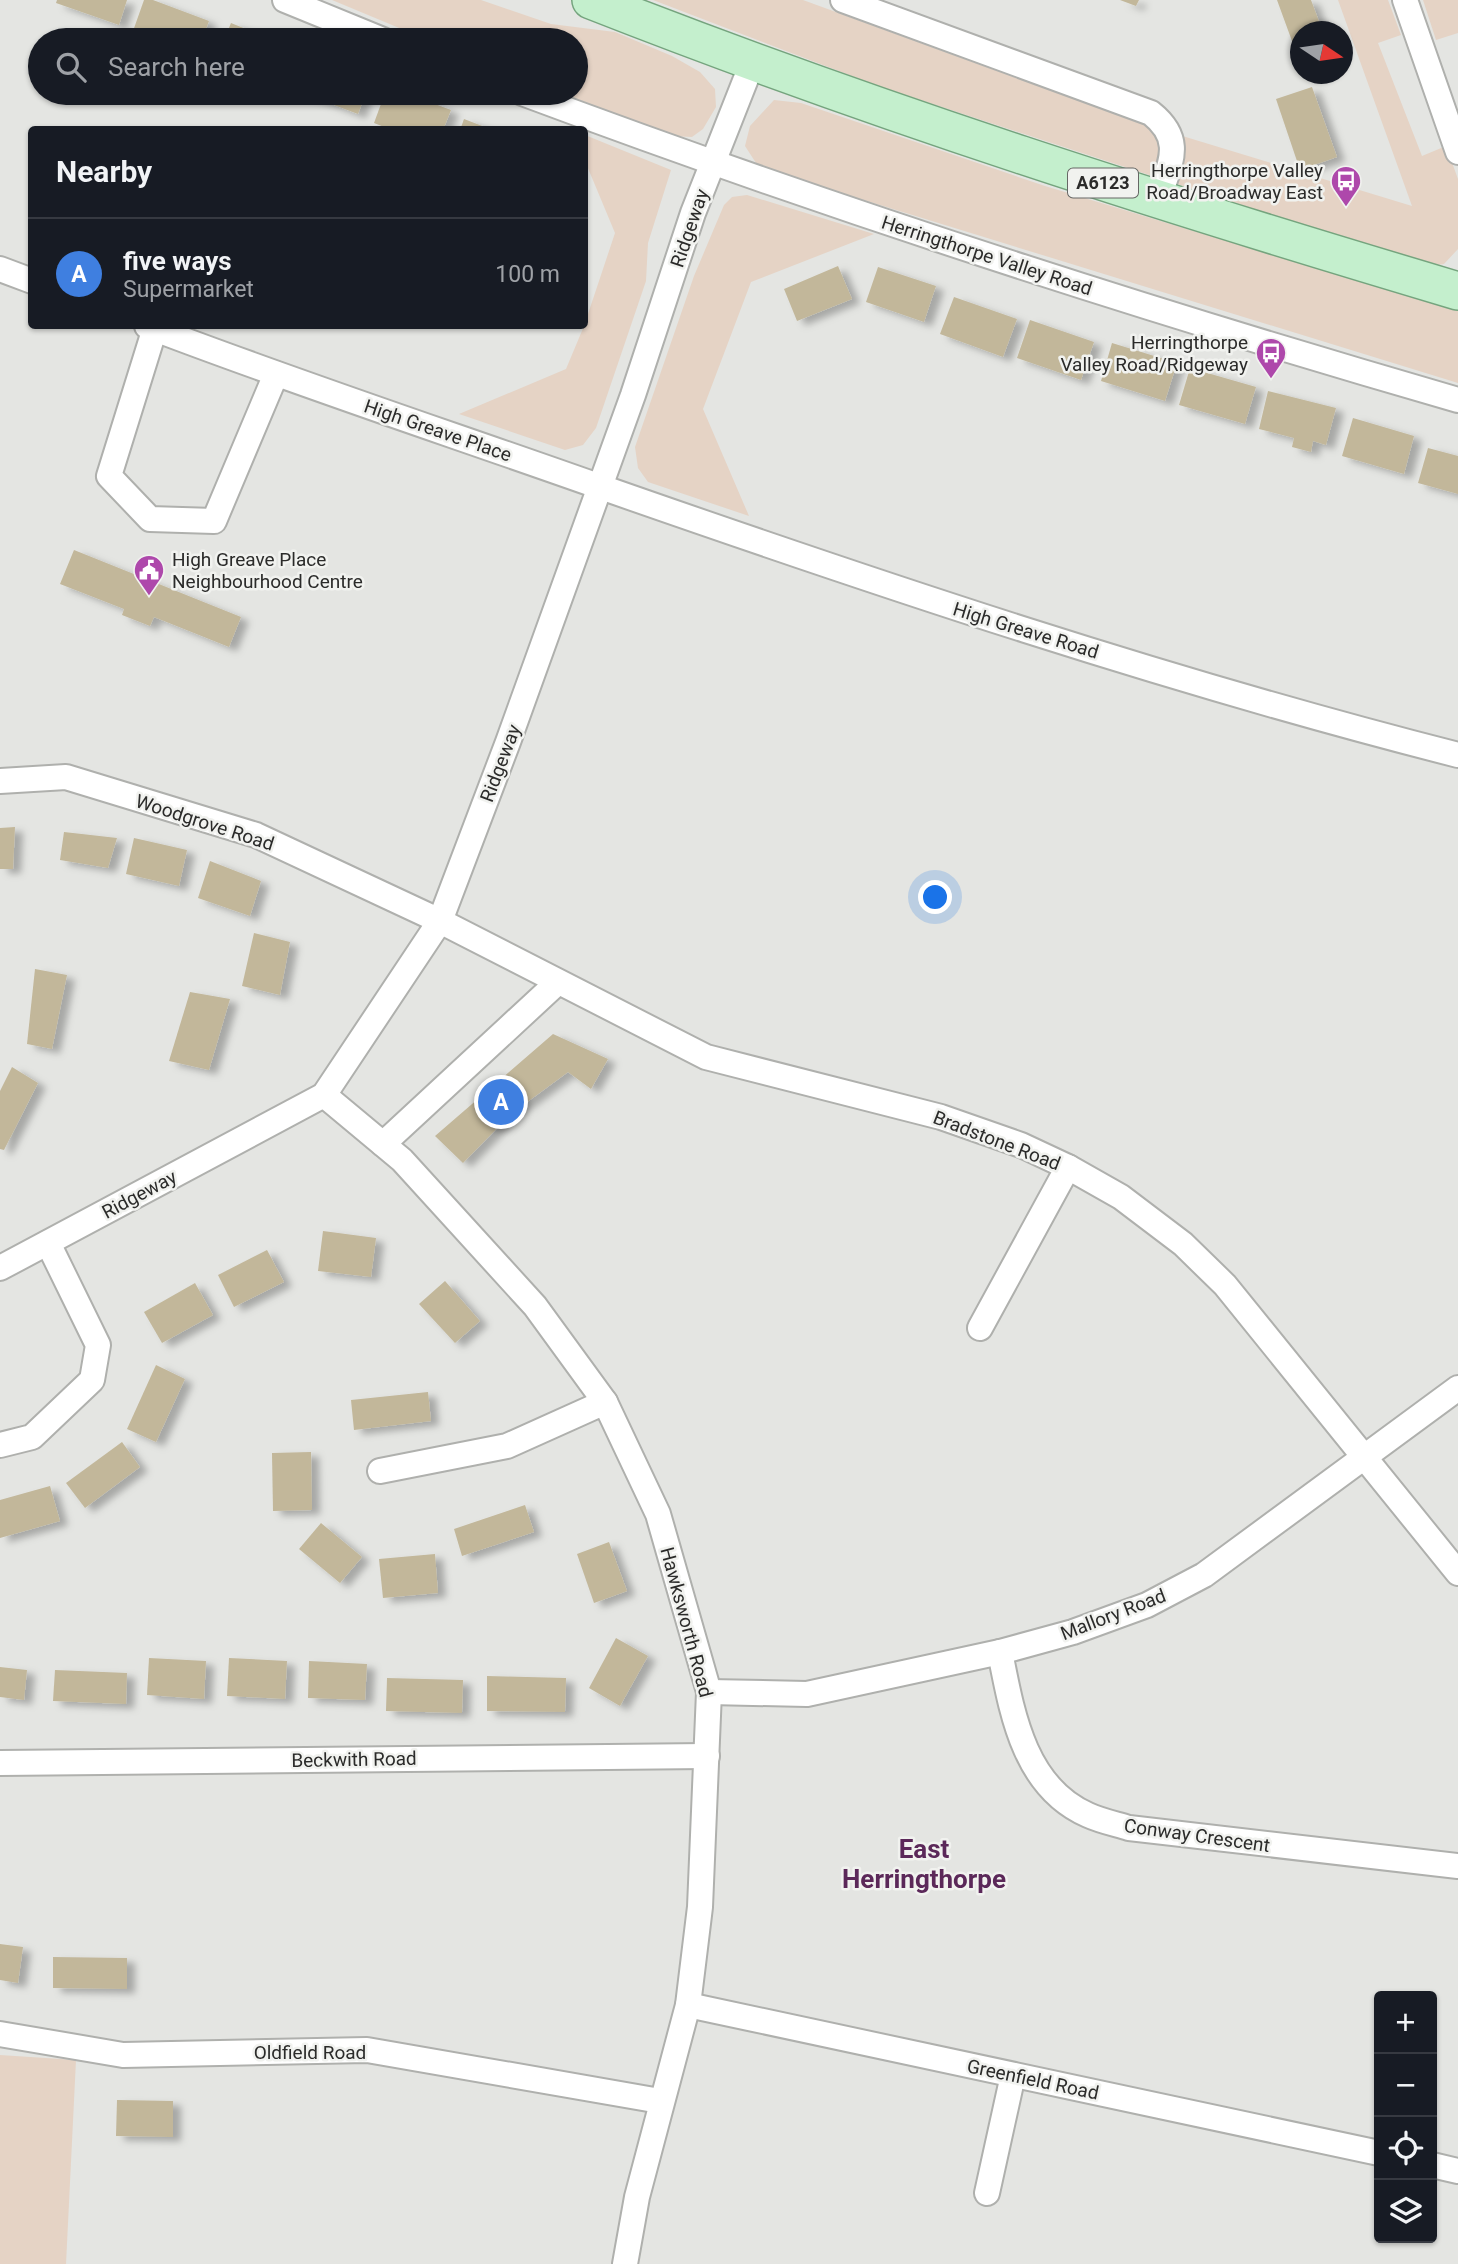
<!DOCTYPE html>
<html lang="en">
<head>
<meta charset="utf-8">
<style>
  :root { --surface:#171b24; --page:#20242c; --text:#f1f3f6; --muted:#9ea1a6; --line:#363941; --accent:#0b8043 }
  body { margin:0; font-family:Roboto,sans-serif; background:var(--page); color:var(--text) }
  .controls { position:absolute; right:21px; bottom:21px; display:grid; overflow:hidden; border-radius:7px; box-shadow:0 2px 5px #0004 }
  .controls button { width:63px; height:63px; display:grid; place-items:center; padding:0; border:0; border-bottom:2px solid var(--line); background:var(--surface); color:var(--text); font:35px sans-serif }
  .compass { position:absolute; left:1290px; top:21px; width:63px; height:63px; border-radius:50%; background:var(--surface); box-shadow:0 2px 5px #0004; rotate:103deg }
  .you { position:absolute; left:936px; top:898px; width:24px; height:24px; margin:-18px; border:5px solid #fff; border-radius:50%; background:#1a73e8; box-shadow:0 0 0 10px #1a73e833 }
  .badge { display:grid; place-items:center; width:46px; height:46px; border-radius:50%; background:var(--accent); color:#fff; font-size:23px; font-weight:700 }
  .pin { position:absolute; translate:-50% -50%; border:4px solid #fff; box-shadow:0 2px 7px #0006 }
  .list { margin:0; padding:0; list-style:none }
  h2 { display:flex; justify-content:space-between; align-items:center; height:91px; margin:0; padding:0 28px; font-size:30px }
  h2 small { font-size:23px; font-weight:400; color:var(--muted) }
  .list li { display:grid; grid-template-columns:46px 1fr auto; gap:21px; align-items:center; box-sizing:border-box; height:112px; padding:0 28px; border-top:2px solid var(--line) }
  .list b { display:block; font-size:26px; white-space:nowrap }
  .list p { margin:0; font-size:23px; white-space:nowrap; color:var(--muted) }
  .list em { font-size:23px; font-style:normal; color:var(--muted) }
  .icon { flex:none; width:38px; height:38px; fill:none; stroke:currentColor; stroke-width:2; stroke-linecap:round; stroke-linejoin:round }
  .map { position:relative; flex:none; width:1458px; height:2264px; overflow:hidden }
  .search { position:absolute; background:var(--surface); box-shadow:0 2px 5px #0004; left:28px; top:28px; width:560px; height:77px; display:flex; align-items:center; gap:18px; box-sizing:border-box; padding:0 24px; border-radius:38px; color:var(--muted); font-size:26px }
  .panel { position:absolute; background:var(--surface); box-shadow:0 2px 5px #0004; left:28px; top:126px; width:560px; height:203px; border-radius:7px }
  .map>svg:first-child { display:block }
</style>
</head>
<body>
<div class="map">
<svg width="1458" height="2264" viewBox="0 0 1458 2264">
  <defs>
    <filter id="shadow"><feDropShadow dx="8" dy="4.5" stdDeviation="3.5" flood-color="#0004"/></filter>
  </defs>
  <rect width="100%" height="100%" fill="#e4e5e2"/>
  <g fill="#e5d3c5">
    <path d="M 332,0 L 481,0 L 551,24 L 615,32 L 672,56 L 700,72 L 715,89 L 716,107 L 703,129 L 692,137 L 672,136 L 562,93 L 576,93 L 576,40 L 428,40 Z"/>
    <path d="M 653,0 L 803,0 L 1143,124 L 1412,206 L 1338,0 L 1388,0 L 1401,35 L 1378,43 L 1422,156 L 1446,146 L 1458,179 L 1458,249 L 1444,264 L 1427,266 L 878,86 Z"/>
    <path d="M 1423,0 L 1458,0 L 1458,33 L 1436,40 Z"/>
    <path d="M 774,100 L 801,103 L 1045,186 L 1458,311 L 1458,383 L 776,173 L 756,163 L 745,146 L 750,126 Z"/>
    <path d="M 585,135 L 671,170 L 648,243 L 646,281 L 596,428 L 583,445 L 565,450 L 459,414 L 566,369 L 584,326 L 615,233 L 585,161 Z"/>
    <path d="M 747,195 L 874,234 L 751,282 L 703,409 L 749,516 L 648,482 L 638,468 L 635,447 L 694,276 L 724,205 L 732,197 Z"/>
    <path d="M 0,2055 L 76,2060 L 66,2264 L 0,2264 Z"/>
  </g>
  <g fill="#c2b79a" filter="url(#shadow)">
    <path d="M 57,0 L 127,0 L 119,25 L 56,3 Z"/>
    <path d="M 144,0 L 153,0 L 209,21 L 202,40 L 159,40 L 133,31 Z"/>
    <path d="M 1120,0 L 1139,0 L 1136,6 Z"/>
    <path d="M 1277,0 L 1311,0 L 1323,32 L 1300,32 L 1300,63 Z"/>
    <path d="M 231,23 L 273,40 L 224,40 Z"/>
    <path d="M 1312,87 L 1337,157 L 1300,170 L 1276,99 Z"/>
    <path d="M 302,93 L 366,93 L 358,114 Z"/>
    <path d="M 385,93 L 405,93 L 451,110 L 443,130 L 392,130 L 374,123 Z"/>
    <path d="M 464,119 L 490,129 L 490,130 L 460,130 Z"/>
    <path d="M 838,266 L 852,299 L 797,321 L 784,289 Z"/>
    <path d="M 878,267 L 936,286 L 924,322 L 866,302 Z"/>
    <path d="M 954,297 L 1017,319 L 1003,357 L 940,334 Z"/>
    <path d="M 1030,320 L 1094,342 L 1081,380 L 1017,358 Z"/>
    <path d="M 1112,343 L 1177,363 L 1165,401 L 1101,381 Z"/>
    <path d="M 1190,368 L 1256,387 L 1245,424 L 1179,405 Z"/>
    <path d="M 1268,391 L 1336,408 L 1326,445 L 1313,441 L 1311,452 L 1292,447 L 1294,438 L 1259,429 Z"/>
    <path d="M 1353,418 L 1414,436 L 1404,474 L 1342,456 Z"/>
    <path d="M 1428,448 L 1458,456 L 1458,494 L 1418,483 Z"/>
    <path d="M 74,550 L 241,617 L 229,647 L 154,617 L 150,626 L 122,615 L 124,609 L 60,584 Z"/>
    <path d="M 15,827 L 13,869 L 0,869 L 0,828 Z"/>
    <path d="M 64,832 L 117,838 L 108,868 L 60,860 Z"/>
    <path d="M 134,838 L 187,850 L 179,886 L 126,874 Z"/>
    <path d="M 210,861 L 261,881 L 250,916 L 198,898 Z"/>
    <path d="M 254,933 L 290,942 L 280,995 L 242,986 Z"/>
    <path d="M 35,969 L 67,975 L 52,1049 L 27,1044 Z"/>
    <path d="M 190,992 L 230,999 L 209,1070 L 169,1061 Z"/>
    <path d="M 553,1034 L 608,1059 L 591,1089 L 568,1072 L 511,1114 L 463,1163 L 435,1136 Z"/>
    <path d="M 12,1067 L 38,1083 L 4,1150 L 0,1149 L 0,1091 Z"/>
    <path d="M 323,1231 L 376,1238 L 371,1277 L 318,1271 Z"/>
    <path d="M 267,1250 L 284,1282 L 234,1307 L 218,1275 Z"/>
    <path d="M 445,1281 L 480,1321 L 455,1343 L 419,1304 Z"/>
    <path d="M 195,1283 L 213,1315 L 162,1343 L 144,1312 Z"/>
    <path d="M 156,1365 L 185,1379 L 156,1442 L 127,1429 Z"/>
    <path d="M 428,1392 L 431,1421 L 354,1430 L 351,1400 Z"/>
    <path d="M 122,1442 L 140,1467 L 85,1508 L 66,1483 Z"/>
    <path d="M 311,1452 L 312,1510 L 273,1511 L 272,1453 Z"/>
    <path d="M 50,1486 L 60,1521 L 0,1538 L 0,1500 Z"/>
    <path d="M 525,1505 L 534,1532 L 462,1556 L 454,1529 Z"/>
    <path d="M 321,1523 L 362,1557 L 340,1583 L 299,1549 Z"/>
    <path d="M 609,1542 L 627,1591 L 594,1603 L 577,1554 Z"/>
    <path d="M 435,1554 L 438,1593 L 383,1598 L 379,1559 Z"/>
    <path d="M 616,1638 L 648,1656 L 620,1706 L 589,1688 Z"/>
    <path d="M 149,1658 L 206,1661 L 204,1699 L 147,1695 Z"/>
    <path d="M 229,1658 L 287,1661 L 285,1699 L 227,1696 Z"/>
    <path d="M 309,1661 L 367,1664 L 365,1700 L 308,1698 Z"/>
    <path d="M 0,1667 L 27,1670 L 24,1700 L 0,1697 Z"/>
    <path d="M 55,1670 L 127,1673 L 126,1704 L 53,1701 Z"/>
    <path d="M 487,1676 L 566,1678 L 565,1712 L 487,1711 Z"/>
    <path d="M 387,1678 L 463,1680 L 462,1713 L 386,1711 Z"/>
    <path d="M 0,1944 L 23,1947 L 18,1983 L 0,1980 Z"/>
    <path d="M 53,1957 L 127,1958 L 127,1989 L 53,1988 Z"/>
    <path d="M 117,2100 L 173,2101 L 173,2137 L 116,2136 Z"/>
  </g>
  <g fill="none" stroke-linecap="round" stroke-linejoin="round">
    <g stroke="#afb0ad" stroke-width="28">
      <g id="street">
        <path d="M 285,0 L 383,40"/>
        <path d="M 843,0 L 1151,113 C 1186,141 1169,164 1158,201"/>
        <path d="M 1405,0 L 1458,152"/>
        <path d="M 522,93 C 830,208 1143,309 1458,400"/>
        <path d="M 0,269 L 32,281"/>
        <path d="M 147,326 C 296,383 448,433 598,486 C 881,585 1167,681 1458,755"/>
        <path d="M 155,328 L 109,476 L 150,519 L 214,521 L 276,374"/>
        <path d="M 0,781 L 66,777 L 256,835 L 440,921 L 706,1057 L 941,1117 L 1021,1145 L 1068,1167 L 1121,1197 L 1183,1244 L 1225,1285 L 1458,1573"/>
        <path d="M 324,1095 L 402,1160 L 535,1306 L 605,1402 L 658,1514 L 709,1692 L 700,1907 L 688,2005 L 637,2197 L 625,2264"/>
        <path d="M 383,1144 L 558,982"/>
        <path d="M 0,1268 L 324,1095 L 440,921 L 508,742 L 633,395 L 693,213 L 753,61"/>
        <path d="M 980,1328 L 1068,1167"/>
        <path d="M 0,1445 L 32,1437 L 92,1380 L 98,1345 L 48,1243"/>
        <path d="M 380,1471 L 507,1446 L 605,1402"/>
        <path d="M 1000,1652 C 1012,1713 1024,1787 1088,1815 C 1101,1821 1116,1824 1129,1828 L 1458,1866"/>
        <path d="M 709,1692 L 807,1694 L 1000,1652 L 1073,1632 L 1147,1605 L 1204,1575 L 1458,1388"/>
        <path d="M 0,1763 L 707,1756"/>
        <path d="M 688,2005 L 1379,2153"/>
        <path d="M 0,2034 L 123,2055 L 367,2050 L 660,2101"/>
        <path d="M 1432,2165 L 1458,2171"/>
        <path d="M 987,2193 L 1013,2075"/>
      </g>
    </g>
    <g stroke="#75a47e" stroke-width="40">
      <path id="primary" d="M 591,0 C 876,112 1165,204 1458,291"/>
    </g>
    <use href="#street" stroke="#fff" stroke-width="24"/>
    <use href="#primary" stroke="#c4efcd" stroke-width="37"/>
  </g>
  <defs>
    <g id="bus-pin" transform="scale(1.575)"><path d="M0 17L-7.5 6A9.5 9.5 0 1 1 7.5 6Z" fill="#ae48ab" stroke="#f1f2ef"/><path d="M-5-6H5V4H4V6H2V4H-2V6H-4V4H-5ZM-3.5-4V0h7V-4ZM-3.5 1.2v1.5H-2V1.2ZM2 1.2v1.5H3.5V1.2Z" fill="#fff"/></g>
    <g id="civic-pin" transform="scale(1.575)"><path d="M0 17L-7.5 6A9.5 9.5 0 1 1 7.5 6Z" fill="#ae48ab" stroke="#f1f2ef"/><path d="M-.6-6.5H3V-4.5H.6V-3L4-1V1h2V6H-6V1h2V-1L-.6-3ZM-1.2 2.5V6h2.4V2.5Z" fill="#fff"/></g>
  </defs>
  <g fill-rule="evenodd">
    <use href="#bus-pin" x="1346" y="181"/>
    <use href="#bus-pin" x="1271" y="353"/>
    <use href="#civic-pin" x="149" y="570"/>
  </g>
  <g text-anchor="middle" stroke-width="5" stroke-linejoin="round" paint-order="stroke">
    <rect fill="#f1f2ef" stroke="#666765" stroke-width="2" x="1068" y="168.5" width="70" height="29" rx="5"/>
    <g font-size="18" font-weight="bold" fill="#2b2b2a">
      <text x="1103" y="189">A6123</text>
    </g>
    <g font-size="19" fill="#2b2b2a" stroke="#f1f2ef" text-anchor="end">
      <text x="1323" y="177">Herringthorpe Valley<tspan x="1323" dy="22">Road/Broadway East</tspan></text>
      <text x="1248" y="349">Herringthorpe<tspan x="1248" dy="22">Valley Road/Ridgeway</tspan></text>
      <text x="172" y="566" text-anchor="start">High Greave Place<tspan x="172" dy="22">Neighbourhood Centre</tspan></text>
    </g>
    <g font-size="19" fill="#2b2b2a" stroke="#f1f2ef">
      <text transform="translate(689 228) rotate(-71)" y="7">Ridgeway</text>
      <text transform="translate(987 255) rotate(18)" y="7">Herringthorpe Valley Road</text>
      <text transform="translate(438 430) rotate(19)" y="7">High Greave Place</text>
      <text transform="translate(1026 630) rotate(17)" y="7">High Greave Road</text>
      <text transform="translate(500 763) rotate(-69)" y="7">Ridgeway</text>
      <text transform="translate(205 822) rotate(18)" y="7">Woodgrove Road</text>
      <text transform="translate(997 1140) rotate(21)" y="7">Bradstone Road</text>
      <text transform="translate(139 1194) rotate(-28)" y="7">Ridgeway</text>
      <text transform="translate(1113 1614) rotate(-21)" y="7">Mallory Road</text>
      <text transform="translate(687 1622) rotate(75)" y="7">Hawksworth Road</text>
      <text transform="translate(354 1759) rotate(-1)" y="7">Beckwith Road</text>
      <text transform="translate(1197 1835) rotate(8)" y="7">Conway Crescent</text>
      <text x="310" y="2059">Oldfield Road</text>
      <text transform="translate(1033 2079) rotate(12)" y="7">Greenfield Road</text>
    </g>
    <g font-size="26" font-weight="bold" fill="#5b2859" stroke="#f1f2ef">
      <text x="924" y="1858">East<tspan x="924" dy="30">Herringthorpe</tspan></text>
    </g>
  </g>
</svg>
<div class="controls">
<button>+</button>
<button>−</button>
<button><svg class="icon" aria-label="locate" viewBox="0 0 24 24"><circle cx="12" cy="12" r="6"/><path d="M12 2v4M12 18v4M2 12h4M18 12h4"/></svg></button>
<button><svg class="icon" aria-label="layers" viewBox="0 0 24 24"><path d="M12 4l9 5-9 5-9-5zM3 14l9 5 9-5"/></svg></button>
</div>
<svg class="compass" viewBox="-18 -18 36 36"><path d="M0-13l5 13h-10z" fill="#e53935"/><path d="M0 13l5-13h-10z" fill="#9ea1a6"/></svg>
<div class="you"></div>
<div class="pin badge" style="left:501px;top:1102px;background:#3f7fe0">A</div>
<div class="search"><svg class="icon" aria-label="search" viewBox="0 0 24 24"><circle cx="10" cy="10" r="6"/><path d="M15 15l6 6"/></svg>Search here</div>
<section class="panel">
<h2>Nearby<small></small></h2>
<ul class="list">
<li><span class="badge" style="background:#3f7fe0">A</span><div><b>five ways</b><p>Supermarket</p></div><em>100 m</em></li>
</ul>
</section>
</div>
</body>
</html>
